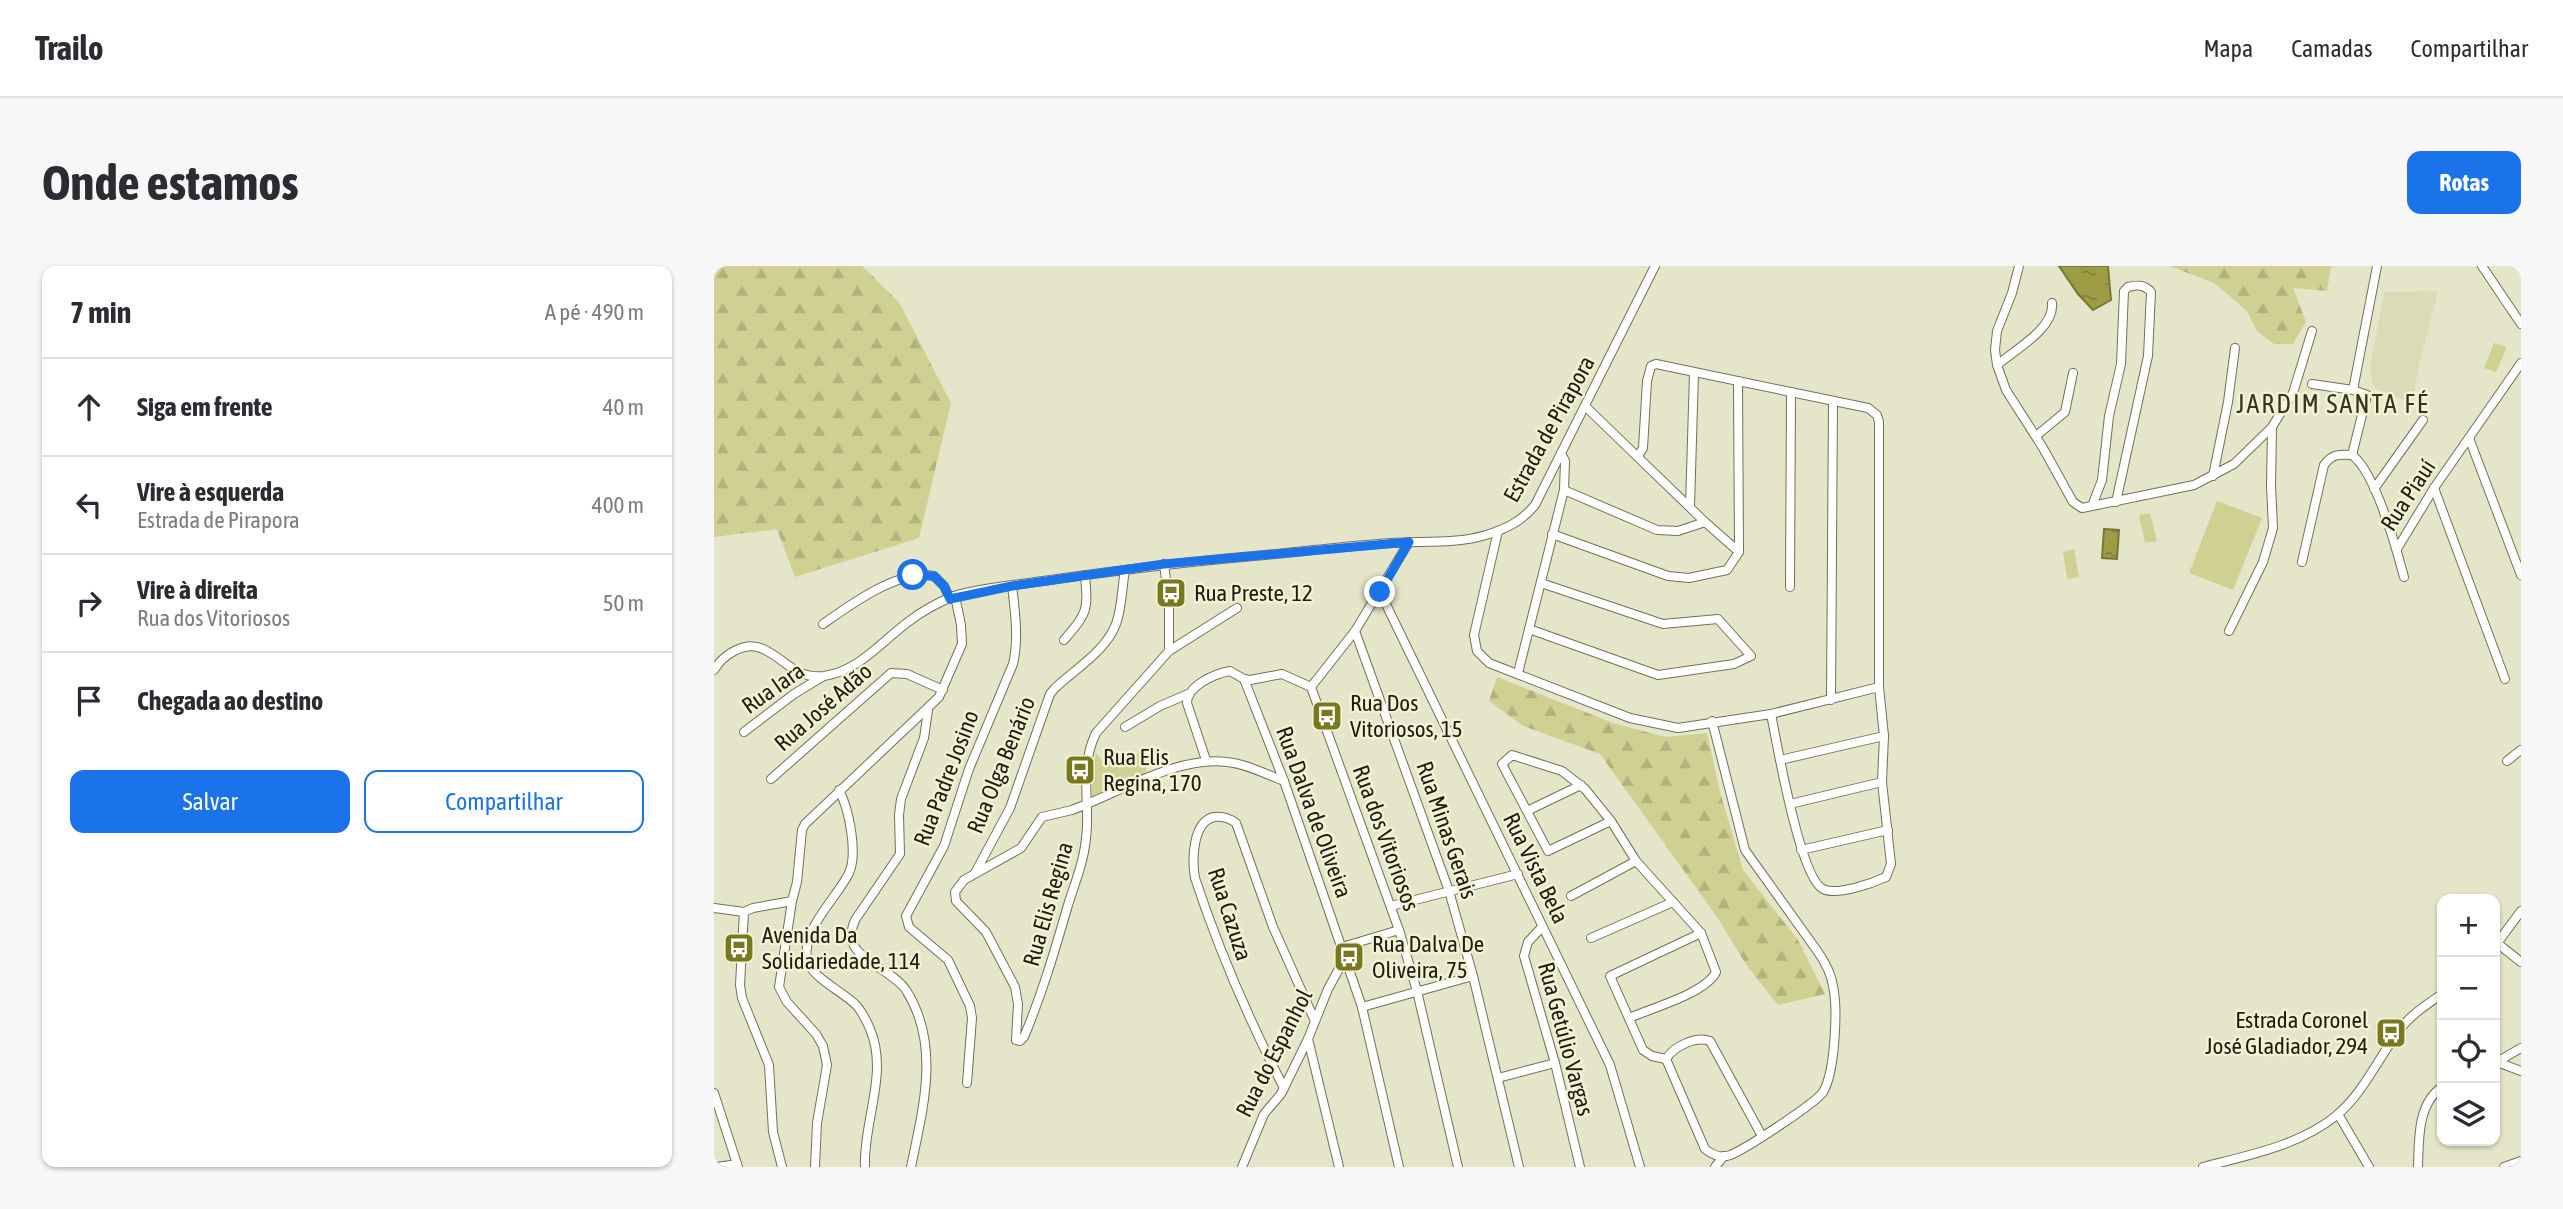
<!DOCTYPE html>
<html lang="pt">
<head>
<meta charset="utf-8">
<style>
  :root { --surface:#fff; --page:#f7f7f7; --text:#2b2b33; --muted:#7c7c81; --line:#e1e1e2; --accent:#1a73e8 }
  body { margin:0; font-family:"Asap Condensed",sans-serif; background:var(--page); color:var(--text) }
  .controls { position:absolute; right:21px; bottom:21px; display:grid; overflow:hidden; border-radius:14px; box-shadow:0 2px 5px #0004 }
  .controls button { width:63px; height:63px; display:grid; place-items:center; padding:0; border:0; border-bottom:2px solid var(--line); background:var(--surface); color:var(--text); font:35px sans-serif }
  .stop { position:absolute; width:21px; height:21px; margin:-16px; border:5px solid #1a73e8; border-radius:50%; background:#fff }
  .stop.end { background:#1a73e8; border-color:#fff; box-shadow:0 2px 7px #0008 }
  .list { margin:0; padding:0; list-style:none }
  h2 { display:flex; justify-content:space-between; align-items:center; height:91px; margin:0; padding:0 28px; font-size:30px }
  h2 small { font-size:23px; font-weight:400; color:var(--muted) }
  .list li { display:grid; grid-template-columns:46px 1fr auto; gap:21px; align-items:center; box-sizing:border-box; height:98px; padding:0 28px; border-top:2px solid var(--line) }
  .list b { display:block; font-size:26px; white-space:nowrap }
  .list p { margin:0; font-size:23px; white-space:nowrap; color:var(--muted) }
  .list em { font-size:23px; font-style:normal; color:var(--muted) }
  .actions { display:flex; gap:14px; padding:21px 28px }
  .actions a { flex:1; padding:16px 0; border:2px solid var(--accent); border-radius:14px; text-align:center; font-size:24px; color:var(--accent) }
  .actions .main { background:var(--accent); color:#fff }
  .icon { flex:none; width:38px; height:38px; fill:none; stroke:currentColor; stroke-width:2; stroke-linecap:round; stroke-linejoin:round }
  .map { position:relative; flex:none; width:1807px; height:901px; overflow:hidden; border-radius:14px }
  header { display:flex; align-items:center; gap:42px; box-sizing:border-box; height:98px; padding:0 35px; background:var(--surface); border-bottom:2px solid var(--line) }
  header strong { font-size:33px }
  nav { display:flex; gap:38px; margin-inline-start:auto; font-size:24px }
  .intro { display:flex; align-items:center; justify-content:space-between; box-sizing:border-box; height:168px; padding:0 42px }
  h1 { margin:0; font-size:49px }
  .button { padding:18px 32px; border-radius:14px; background:var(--accent); color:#fff; font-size:24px; font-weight:700 }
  main { display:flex; gap:42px; padding:0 42px }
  aside { flex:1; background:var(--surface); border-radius:14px; box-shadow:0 2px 5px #0004 }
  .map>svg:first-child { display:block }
</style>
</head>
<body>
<header>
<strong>Trailo</strong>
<nav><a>Mapa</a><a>Camadas</a><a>Compartilhar</a></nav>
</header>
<div class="intro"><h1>Onde estamos</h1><a class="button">Rotas</a></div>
<main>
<aside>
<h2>7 min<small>A pé · 490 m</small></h2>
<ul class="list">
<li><svg class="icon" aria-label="ahead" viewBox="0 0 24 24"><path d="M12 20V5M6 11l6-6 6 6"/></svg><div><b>Siga em frente</b></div><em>40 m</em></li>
<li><svg class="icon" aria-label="left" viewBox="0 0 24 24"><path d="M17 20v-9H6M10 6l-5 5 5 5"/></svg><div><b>Vire à esquerda</b><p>Estrada de Pirapora</p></div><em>400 m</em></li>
<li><svg class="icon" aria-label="right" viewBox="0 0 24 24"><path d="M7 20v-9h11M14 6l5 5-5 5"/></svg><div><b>Vire à direita</b><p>Rua dos Vitoriosos</p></div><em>50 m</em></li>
<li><svg class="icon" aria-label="arrive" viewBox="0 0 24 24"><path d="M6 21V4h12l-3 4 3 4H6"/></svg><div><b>Chegada ao destino</b></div></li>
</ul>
<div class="actions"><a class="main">Salvar</a><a>Compartilhar</a></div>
</aside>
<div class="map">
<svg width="1807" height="901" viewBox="0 0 1807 901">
  <defs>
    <pattern id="forest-firs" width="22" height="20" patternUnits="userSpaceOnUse" patternTransform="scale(1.75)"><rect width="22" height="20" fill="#d0d092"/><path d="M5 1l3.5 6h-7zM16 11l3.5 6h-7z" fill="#b2b27d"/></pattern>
    <pattern id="water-ripples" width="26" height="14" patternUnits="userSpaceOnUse" patternTransform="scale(1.75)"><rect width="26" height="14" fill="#9e9d46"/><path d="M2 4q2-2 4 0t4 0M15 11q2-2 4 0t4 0" fill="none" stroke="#807f39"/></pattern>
  </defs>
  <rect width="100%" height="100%" fill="#e5e6c9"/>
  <path fill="#dadbb7" d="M 1724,25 L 1705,100 L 1698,137 L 1660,122 L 1656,102 L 1670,26 Z"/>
  <g fill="url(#forest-firs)">
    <path d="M 0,0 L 148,0 L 185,36 L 237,137 L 205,272 L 81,311 L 63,263 L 0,271 Z"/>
    <path d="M 1455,0 L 1617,0 L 1613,25 L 1579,22 L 1592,56 L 1579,78 L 1560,78 L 1543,65 L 1533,45 L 1500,17 Z"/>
    <path d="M 783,411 L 899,457 L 951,471 L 993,467 L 1006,526 L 1029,604 L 1084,674 L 1111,728 L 1064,739 L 1033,700 L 1003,651 L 886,488 L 809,460 L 775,435 Z"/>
  </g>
  <g fill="#d0d092">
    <path d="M 1780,77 L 1793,81 L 1782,106 L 1770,102 Z"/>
    <path d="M 1503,235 L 1548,252 L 1519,324 L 1475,307 Z"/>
    <path d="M 1436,247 L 1443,275 L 1431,277 L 1425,249 Z"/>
    <path d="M 1360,283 L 1365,311 L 1353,313 L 1349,286 Z"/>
    <path d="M 382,487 L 392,500 L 426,487 L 434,495 L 431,510 L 378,531 L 378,505 Z"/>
  </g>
  <g fill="url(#water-ripples)" stroke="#777737" stroke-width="2">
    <path d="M 1345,0 L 1394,0 L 1397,34 L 1379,44 L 1364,28 Z"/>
    <path d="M 1390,263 L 1405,264 L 1403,293 L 1388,292 Z"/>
  </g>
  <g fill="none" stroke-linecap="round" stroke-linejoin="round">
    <g stroke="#717157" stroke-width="10">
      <g id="street">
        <path d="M 1305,0 L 1298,27 L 1283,65 L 1281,84 L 1283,99 L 1292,124 L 1329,182 L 1359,236 L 1368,242 L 1378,240 L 1388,214 L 1395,150 L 1407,98 L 1410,25 L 1414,21 C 1423,19 1430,18 1437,26 L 1434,90 L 1402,236"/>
        <path d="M 1768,0 L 1807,58"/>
        <path d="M 1283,99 C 1301,84 1341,62 1338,37"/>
        <path d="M 1598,118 L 1639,124"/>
        <path d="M 872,141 L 991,256 L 1025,286"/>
        <path d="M 1322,170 L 1351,146 L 1359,107"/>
        <path d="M 1755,172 L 1807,309"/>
        <path d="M 1638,189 L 1653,129 L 1639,124 L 1663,0"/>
        <path d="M 1638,189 C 1661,206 1682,281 1690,311"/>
        <path d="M 924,190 L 929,182 L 933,115 L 937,100 L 942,98 L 1154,142 L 1163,149 L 1165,156 L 1165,421 L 1170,470 L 1168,516 L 1177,598 L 1172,611 C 1159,617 1123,630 1109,623 C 1086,612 1063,478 1057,448"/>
        <path d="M 1499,210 L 1514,136 L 1521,82"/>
        <path d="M 1720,222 L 1791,413"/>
        <path d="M 1660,223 L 1709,154"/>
        <path d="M 850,224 L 943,264 L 964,265 L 991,256"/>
        <path d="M 976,240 L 980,107"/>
        <path d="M 1378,240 L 1480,219 L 1520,198 L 1558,161 L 1579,127 L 1598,65"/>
        <path d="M 784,265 L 760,369 L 763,385 L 775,397 L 916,452 L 964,462 L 1057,448 L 1165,421"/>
        <path d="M 838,268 L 954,310 L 975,312 L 1013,304 L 1025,286 L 1024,115"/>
        <path d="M 1683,283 L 1720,222 L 1807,97"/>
        <path d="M 1588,296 L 1610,199 C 1618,188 1625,188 1638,189"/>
        <path d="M 450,298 L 455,338 L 455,385"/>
        <path d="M 1076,321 L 1077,126"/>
        <path d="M 666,326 L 896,799 L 926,901"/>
        <path d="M 523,342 L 455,385 L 382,467 C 364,505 377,534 372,572 C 370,595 361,617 354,639 C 341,684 328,728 310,771 L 306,775 L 302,774 L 304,738 L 301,721 L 272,666 L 242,635 L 241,626 L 250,614 L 307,582 L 328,551 L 358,544 L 373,538 C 414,521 468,490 513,496 C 533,498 551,508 570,515"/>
        <path d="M 109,358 C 136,339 186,302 220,310 L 230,320 L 236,333"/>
        <path d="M 815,363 L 944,409 L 1020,398 L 1037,390 L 1004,353 L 949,358 L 827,317"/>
        <path d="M 641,365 L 735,625 L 759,710 L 805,901"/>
        <path d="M 1515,365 L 1549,296 L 1559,262 L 1557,219 L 1558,161"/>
        <path d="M 350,374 C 374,346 374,345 371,309"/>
        <path d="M 0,404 C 9,389 31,374 49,383 C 72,393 80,413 110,410 C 145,405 167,376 194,356 C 207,346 225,336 240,330 C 264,322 303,319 329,315 C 399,305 469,296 540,290 C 586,286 631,280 677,277 C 708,275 743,278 772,269 C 792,263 808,255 821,239 L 941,0"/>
        <path d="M 804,407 L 850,224 L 851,195 L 847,187"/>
        <path d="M 530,413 L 570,515 L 648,741 L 685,901"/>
        <path d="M 597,421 L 685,664 L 703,725 L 744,901"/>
        <path d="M 597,421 L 641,365 L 695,276"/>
        <path d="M 1117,434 L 1119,135"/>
        <path d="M 411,461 L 446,440 L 474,428"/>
        <path d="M 30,466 L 80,428 L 108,411"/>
        <path d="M 492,494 L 473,437 C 473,420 500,408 516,405 L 530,413 L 536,414 L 568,408 L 597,421"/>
        <path d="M 1066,494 L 1170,470"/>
        <path d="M 1793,495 L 1807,484"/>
        <path d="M 57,513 L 177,407 L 193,408 L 229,424"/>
        <path d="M 125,524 C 135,543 144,587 135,607 C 123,632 88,662 93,693 C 96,711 130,726 143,740 C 148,746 153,756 156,763 C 175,807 149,855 151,901"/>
        <path d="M 1076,538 L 1168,516"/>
        <path d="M 813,545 L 867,519"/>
        <path d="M 897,555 L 834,585 L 788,498 L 798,489 L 848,505 L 871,523 L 897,555 L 922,595 L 987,667 L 1002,706 C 992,727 938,742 915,752"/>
        <path d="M 1087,584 L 1174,564"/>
        <path d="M 261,607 L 296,542 L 336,428 L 341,422 C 361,403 392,385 402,358 C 408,342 408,321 411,304"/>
        <path d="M 857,630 L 922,595"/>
        <path d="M 78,635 L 65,721 L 73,736 L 102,768 L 109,780 L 113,799 L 103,857 L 101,901"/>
        <path d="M 677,640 L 804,608"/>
        <path d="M 0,642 L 30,646"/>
        <path d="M 828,661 L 814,676 L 810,690 L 841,797 L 866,901"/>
        <path d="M 877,672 L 959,636"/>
        <path d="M 1783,677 L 1807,696"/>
        <path d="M 1781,680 L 1807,645"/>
        <path d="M 628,681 L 685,664"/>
        <path d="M 648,741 L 759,710"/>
        <path d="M 594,773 L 625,901"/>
        <path d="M 952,793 L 991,883 C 997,888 1007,893 1016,889 C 1030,884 1102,837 1109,826 C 1121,807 1124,743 1119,720 C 1117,707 1111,696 1104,686 L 1031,584 L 998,455"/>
        <path d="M 952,793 L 938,790 L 929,784 L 896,710 L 987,667"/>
        <path d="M 952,793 C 960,780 982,770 996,775 L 1048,870"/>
        <path d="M 1783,796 L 1807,805"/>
        <path d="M 1781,797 L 1807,782"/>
        <path d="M 784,812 L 841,797"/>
        <path d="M 253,817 L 258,752 L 256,740 L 234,694 L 195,661 L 192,650 L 230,580 L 255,503 L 299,398 C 305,373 301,345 298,320"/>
        <path d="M 570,822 C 535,754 505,685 481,612 C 478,595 478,556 500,551 C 508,550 515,552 522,557 L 559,661 L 601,755"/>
        <path d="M 0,827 L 24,901"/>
        <path d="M 1624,848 L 1655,901"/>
        <path d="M 3,901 L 23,898"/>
        <path d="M 68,901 L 59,866 L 55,799 L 28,732 L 26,719 L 30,646 L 39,642 L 78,635 L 83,616 L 88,564 L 91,558 L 225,431 L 248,378 L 247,359 L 241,330"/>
        <path d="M 197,901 C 209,842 227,779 192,724 C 174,698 124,693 141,654 L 186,588 L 185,549 L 187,533 L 210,472 L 214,444"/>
        <path d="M 528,901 L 550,848 L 567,828 L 594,773 L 614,723 L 631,692"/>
        <path d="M 1001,901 L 1010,890"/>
        <path d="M 1489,901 C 1535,889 1585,880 1623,849 C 1649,827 1664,793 1684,766 C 1695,750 1712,739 1728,728"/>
        <path d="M 1704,901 C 1705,874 1703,838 1728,821"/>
        <path d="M 1790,901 L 1807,895"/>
      </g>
    </g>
    <use href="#street" stroke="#fff" stroke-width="8"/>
  </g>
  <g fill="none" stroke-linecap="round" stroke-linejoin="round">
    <path stroke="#1a73e8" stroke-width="9" d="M 199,309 L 220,310 L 230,320 L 236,333 L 298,320 L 450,298 L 695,276 L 666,326"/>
  </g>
  <defs>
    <g id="bus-square" transform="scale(1.575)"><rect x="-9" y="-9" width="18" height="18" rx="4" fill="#7a781e" stroke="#f2f3d5"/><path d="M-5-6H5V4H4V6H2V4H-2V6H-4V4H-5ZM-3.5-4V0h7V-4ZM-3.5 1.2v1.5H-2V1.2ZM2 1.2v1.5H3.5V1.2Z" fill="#fff"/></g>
  </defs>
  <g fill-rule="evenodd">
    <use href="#bus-square" x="457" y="327"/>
    <use href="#bus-square" x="613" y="450"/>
    <use href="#bus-square" x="366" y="504"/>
    <use href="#bus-square" x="25" y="682"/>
    <use href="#bus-square" x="635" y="691"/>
    <use href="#bus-square" x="1677" y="767"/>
  </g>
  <g text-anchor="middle" stroke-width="5" stroke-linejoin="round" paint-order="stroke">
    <g font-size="23" fill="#1d1d13" stroke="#f2f3d5">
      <text transform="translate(835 163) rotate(-61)" y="8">Estrada de Pirapora</text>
      <text transform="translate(1694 229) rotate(-57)" y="8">Rua Piauí</text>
      <text transform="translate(59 422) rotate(-35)" y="8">Rua Iara</text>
      <text transform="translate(109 441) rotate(-41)" y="8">Rua José Adão</text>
      <text transform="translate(287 499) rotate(-68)" y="8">Rua Olga Benário</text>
      <text transform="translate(232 512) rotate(-69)" y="8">Rua Padre Josino</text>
      <text transform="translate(600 546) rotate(70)" y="8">Rua Dalva de Oliveira</text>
      <text transform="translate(733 564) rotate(71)" y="8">Rua Minas Gerais</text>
      <text transform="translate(672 572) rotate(70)" y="8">Rua dos Vitoriosos</text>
      <text transform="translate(822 602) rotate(64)" y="8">Rua Vista Bela</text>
      <text transform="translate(334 638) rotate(-74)" y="8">Rua Elis Regina</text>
      <text transform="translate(516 648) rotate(72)" y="8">Rua Cazuza</text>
      <text transform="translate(852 773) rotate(75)" y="8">Rua Getúlio Vargas</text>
      <text transform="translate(560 787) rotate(-63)" y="8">Rua do Espanhol</text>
    </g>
    <g font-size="23" fill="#1d1d13" stroke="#f2f3d5" text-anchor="start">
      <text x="480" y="335">Rua Preste, 12</text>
      <text x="636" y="445">Rua Dos<tspan x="636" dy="26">Vitoriosos, 15</tspan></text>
      <text x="389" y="499">Rua Elis<tspan x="389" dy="26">Regina, 170</tspan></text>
      <text x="48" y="677">Avenida Da<tspan x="48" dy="26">Solidariedade, 114</tspan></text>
      <text x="658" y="686">Rua Dalva De<tspan x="658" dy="26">Oliveira, 75</tspan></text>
      <text x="1654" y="762" text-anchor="end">Estrada Coronel<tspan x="1654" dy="26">José Gladiador, 294</tspan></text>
    </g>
    <g font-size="26" letter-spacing="2" fill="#35351d" stroke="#f2f3d5">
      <text x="1619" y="147">JARDIM SANTA FÉ</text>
    </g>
  </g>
</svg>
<div class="controls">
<button>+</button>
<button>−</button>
<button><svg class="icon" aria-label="locate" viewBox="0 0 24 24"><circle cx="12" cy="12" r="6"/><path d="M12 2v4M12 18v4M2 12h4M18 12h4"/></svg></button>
<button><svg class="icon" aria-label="layers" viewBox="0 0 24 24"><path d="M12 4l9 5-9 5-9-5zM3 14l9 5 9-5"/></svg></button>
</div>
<div class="stop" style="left:199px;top:309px"></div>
<div class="stop end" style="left:666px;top:326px"></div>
</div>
</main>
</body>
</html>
